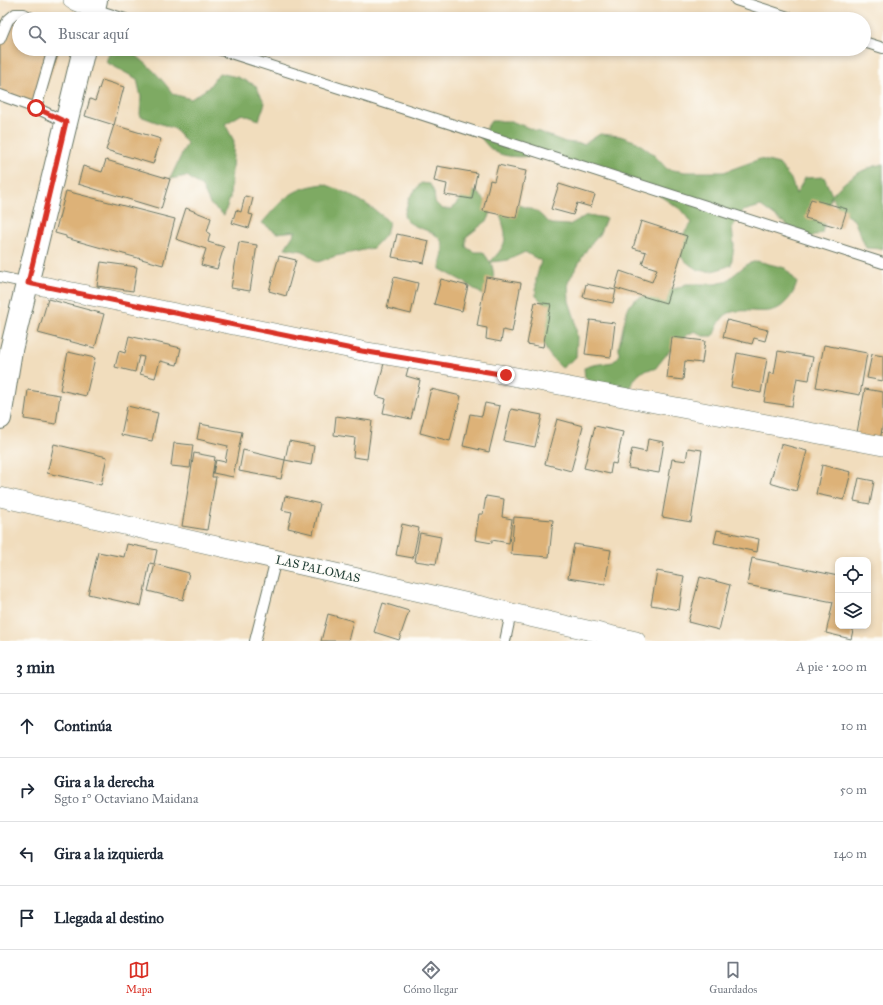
<!DOCTYPE html>
<html lang="es">
<head>
<meta charset="utf-8">
<style>
  :root { --surface:#fff; --page:#f6f6f7; --text:#1f2937; --muted:#747a83; --line:#e0e1e3; --accent:#d93025 }
  body { margin:0; font-family:"IM FELL Great Primer",serif; background:var(--page); color:var(--text) }
  .controls { position:absolute; right:12px; bottom:12px; display:grid; overflow:hidden; border-radius:8px; box-shadow:0 2px 6px #0003 }
  .controls button { width:36px; height:36px; display:grid; place-items:center; padding:0; border:0; border-bottom:1px solid var(--line); background:var(--surface); color:var(--text); font:20px sans-serif }
  .stop { position:absolute; width:12px; height:12px; margin:-9px; border:3px solid #d93025; border-radius:50%; background:#fff }
  .stop.end { background:#d93025; border-color:#fff; box-shadow:0 1px 4px #0008 }
  .list { margin:0; padding:0; list-style:none }
  h2 { display:flex; justify-content:space-between; align-items:center; height:52px; margin:0; padding:0 16px; font-size:17px }
  h2 small { font-size:13px; font-weight:400; color:var(--muted) }
  .list li { display:grid; grid-template-columns:26px 1fr auto; gap:12px; align-items:center; box-sizing:border-box; height:64px; padding:0 16px; border-top:1px solid var(--line) }
  .list b { display:block; font-size:15px; white-space:nowrap }
  .list p { margin:0; font-size:13px; white-space:nowrap; color:var(--muted) }
  .list em { font-size:13px; font-style:normal; color:var(--muted) }
  .icon { flex:none; width:22px; height:22px; fill:none; stroke:currentColor; stroke-width:2; stroke-linecap:round; stroke-linejoin:round }
  .map { position:relative; flex:none; width:883px; height:641px; overflow:hidden }
  .search { position:absolute; background:var(--surface); box-shadow:0 2px 6px #0003; left:12px; right:12px; top:12px; height:44px; display:flex; align-items:center; gap:10px; box-sizing:border-box; padding:0 14px; border-radius:22px; color:var(--muted); font-size:15px }
  .sheet { height:308px; background:var(--surface) }
  nav { display:flex; justify-content:space-around; align-items:center; box-sizing:border-box; height:56px; border-top:1px solid var(--line); background:var(--surface); font-size:11px; color:var(--muted) }
  nav a { display:grid; justify-items:center; gap:2px }
  nav .on { color:var(--accent) }
  .map>svg:first-child { display:block }
</style>
</head>
<body>
<div class="map">
<svg width="883" height="641" viewBox="0 0 883 641">
  <rect width="100%" height="100%" fill="#fdfcf7"/>
  <filter id="ink" filterUnits="userSpaceOnUse"><feTurbulence type="fractalNoise" baseFrequency=".025" numOctaves="2"/><feDisplacementMap in="SourceGraphic" scale="8" xChannelSelector="R" yChannelSelector="G"/><feConvolveMatrix kernelMatrix="1 2 1 2 8 2 1 2 1" color-interpolation-filters="sRGB"/></filter>
  <filter id="wash" filterUnits="userSpaceOnUse"><feTurbulence type="fractalNoise" baseFrequency=".012" numOctaves="4" result="noise"/><feDisplacementMap in="SourceGraphic" scale="16" xChannelSelector="R" yChannelSelector="G"/><feGaussianBlur stdDeviation="0.9" result="paint"/><feColorMatrix in="noise" values="0 0 0 0 0 0 0 0 0 0 0 0 0 0 0 0 0 1.4 0 .05"/><feComposite in="paint" operator="in"/></filter>
  <g filter="url(#wash)">
    <rect width="100%" height="100%" fill="#f1ddbd"/>
    <g fill="#7eaa63" stroke="#4e744c">
      <path d="M 111,49 C 115,49 120,48 124,49 C 141,55 163,80 173,94 L 191,99 L 208,88 L 219,73 L 237,77 L 255,85 L 265,103 L 259,120 L 242,114 L 225,124 L 234,141 L 230,198 L 224,215 L 210,204 L 202,187 L 187,176 L 170,179 L 187,143 L 175,129 L 140,116 L 141,97 L 137,79 L 106,62 Z"/>
      <path d="M 491,121 L 511,121 L 565,142 L 584,144 L 600,134 L 620,136 L 637,142 L 653,154 L 667,169 L 685,172 L 724,172 L 760,159 L 779,164 L 791,179 L 796,194 L 805,178 L 824,177 L 832,195 C 846,179 862,168 883,164 L 883,249 L 866,248 L 854,220 L 840,211 L 831,196 L 822,233 L 806,239 L 761,206 L 743,211 L 732,228 L 734,246 L 731,265 C 707,274 700,275 681,257 L 681,237 L 692,223 L 680,209 L 649,189 L 545,154 C 530,157 504,160 491,149 C 487,146 484,141 480,137 Z"/>
      <path d="M 421,183 L 430,184 L 434,192 L 435,202 L 442,209 L 452,209 L 464,194 L 474,191 C 483,196 487,202 491,212 L 488,220 L 466,237 L 466,247 L 474,252 L 483,252 L 490,262 C 508,244 508,238 500,215 L 517,204 L 536,211 L 551,224 L 569,225 L 587,215 L 606,218 L 599,235 L 587,249 L 568,282 L 569,301 L 575,319 L 577,338 L 576,357 L 562,368 C 537,345 541,339 549,309 L 536,296 L 536,279 L 541,261 L 525,252 L 508,260 L 491,262 C 496,280 494,281 483,295 L 464,282 L 440,269 C 440,262 443,256 443,250 C 444,231 421,231 410,223 C 407,222 405,218 404,216 L 409,198 Z"/>
      <path d="M 324,184 C 349,193 370,204 389,222 L 386,234 L 373,248 L 336,256 L 318,262 L 303,251 L 285,248 L 296,231 L 277,233 L 262,223 C 283,199 291,188 324,184 Z"/>
      <path d="M 757,261 L 785,268 L 797,282 C 795,291 791,297 785,303 C 770,319 748,306 729,313 C 720,317 717,328 713,336 L 703,336 L 695,331 C 678,338 666,355 655,369 C 640,369 635,377 629,390 L 593,384 L 585,378 L 584,368 L 593,365 L 613,362 L 619,356 L 619,346 L 627,310 L 633,301 L 650,293 L 678,288 L 686,284 L 715,284 L 725,282 L 747,264 Z"/>
    </g>
    <g id="blocks">
      <g fill="#ddb278">
        <path d="M 0,20 L 19,27 L 19,49 L 60,49 L 40,106 L 0,92 Z"/>
        <path d="M 102,80 L 124,87 L 114,125 L 85,116 L 90,99 L 95,101 Z"/>
        <path d="M 114,125 L 161,139 L 153,164 L 106,150 Z"/>
        <path d="M 106,160 L 170,179 L 161,209 L 78,184 L 83,166 L 102,172 Z"/>
        <path d="M 498,165 L 526,171 L 516,218 L 483,211 L 490,180 L 494,181 Z"/>
        <path d="M 437,166 L 477,173 L 472,199 L 445,195 L 447,184 L 434,181 Z"/>
        <path d="M 559,184 L 595,195 L 591,207 L 577,203 L 573,215 L 551,209 Z"/>
        <path d="M 66,191 L 175,219 L 163,265 L 66,238 L 66,236 L 55,233 Z"/>
        <path d="M 245,196 L 253,198 L 249,214 L 253,215 L 249,228 L 232,223 L 236,210 L 241,212 Z"/>
        <path d="M 811,199 L 847,209 L 841,228 L 805,218 Z"/>
        <path d="M 186,208 L 211,218 L 207,232 L 210,234 L 208,242 L 224,247 L 217,269 L 201,265 L 206,249 L 176,239 Z"/>
        <path d="M 641,221 L 687,236 L 666,303 L 615,288 L 620,271 L 652,282 L 657,269 L 642,264 L 646,252 L 633,248 Z"/>
        <path d="M 397,234 L 429,241 L 424,263 L 392,257 Z"/>
        <path d="M 239,242 L 257,245 L 250,291 L 231,288 Z"/>
        <path d="M 279,256 L 296,260 L 286,296 L 269,291 Z"/>
        <path d="M 101,262 L 137,267 L 133,291 L 97,286 Z"/>
        <path d="M 394,277 L 418,283 L 411,314 L 387,308 Z"/>
        <path d="M 486,277 L 521,283 L 512,332 L 503,330 L 501,342 L 486,339 L 487,328 L 477,326 Z"/>
        <path d="M 441,279 L 468,286 L 462,311 L 434,304 Z"/>
        <path d="M 586,284 L 616,290 L 613,303 L 583,297 Z"/>
        <path d="M 48,299 L 104,314 L 95,348 L 38,333 Z"/>
        <path d="M 535,302 L 551,304 L 543,347 L 527,344 Z"/>
        <path d="M 590,320 L 615,323 L 611,357 L 585,354 Z"/>
        <path d="M 727,320 L 768,330 L 765,341 L 754,338 L 752,344 L 723,337 Z"/>
        <path d="M 129,336 L 181,348 L 177,365 L 160,361 L 155,378 L 140,374 L 144,357 L 139,356 L 135,372 L 115,367 L 119,351 L 125,353 Z"/>
        <path d="M 672,337 L 705,341 L 702,363 L 685,361 L 683,380 L 667,378 Z"/>
        <path d="M 824,345 L 867,353 L 860,395 L 816,387 Z"/>
        <path d="M 778,351 L 813,357 L 809,380 L 797,378 L 792,406 L 764,402 L 769,373 L 774,374 Z"/>
        <path d="M 68,352 L 95,358 L 86,396 L 60,390 Z"/>
        <path d="M 737,353 L 767,359 L 761,393 L 731,387 Z"/>
        <path d="M 872,354 L 883,356 L 883,381 L 867,378 Z"/>
        <path d="M 385,359 L 409,365 L 406,376 L 420,380 L 411,419 L 383,413 L 386,399 L 376,396 Z"/>
        <path d="M 431,389 L 461,396 L 450,441 L 420,433 Z"/>
        <path d="M 865,389 L 883,392 L 883,422 L 880,442 L 856,438 Z"/>
        <path d="M 28,390 L 60,395 L 56,424 L 24,419 Z"/>
        <path d="M 485,403 L 500,406 L 489,452 L 463,446 L 470,414 L 482,416 Z"/>
        <path d="M 127,406 L 158,413 L 152,441 L 121,435 Z"/>
        <path d="M 511,409 L 542,415 L 535,447 L 504,441 Z"/>
        <path d="M 336,416 L 372,421 L 367,459 L 353,457 L 355,438 L 334,435 Z"/>
        <path d="M 557,419 L 583,426 L 571,471 L 545,464 Z"/>
        <path d="M 200,424 L 242,432 L 233,477 L 213,473 L 216,460 L 225,462 L 228,446 L 197,439 Z"/>
        <path d="M 595,426 L 623,432 L 616,464 L 612,463 L 610,474 L 584,468 Z"/>
        <path d="M 648,439 L 664,442 L 659,473 L 628,468 L 632,449 L 646,452 Z"/>
        <path d="M 289,441 L 314,446 L 311,465 L 285,460 Z"/>
        <path d="M 174,443 L 193,445 L 190,468 L 171,466 Z"/>
        <path d="M 54,444 L 107,457 L 101,485 L 47,473 Z"/>
        <path d="M 781,444 L 807,451 L 796,491 L 770,483 Z"/>
        <path d="M 688,448 L 702,450 L 691,522 L 662,517 L 672,459 L 686,461 Z"/>
        <path d="M 243,450 L 285,460 L 281,479 L 239,471 Z"/>
        <path d="M 194,453 L 215,457 L 212,477 L 216,477 L 207,530 L 182,526 Z"/>
        <path d="M 822,465 L 851,472 L 844,500 L 816,494 Z"/>
        <path d="M 859,478 L 874,481 L 870,504 L 854,501 Z"/>
        <path d="M 285,496 L 320,504 L 313,534 L 288,528 L 292,512 L 282,510 Z"/>
        <path d="M 486,496 L 504,499 L 502,517 L 512,519 L 509,543 L 492,540 L 492,543 L 475,540 L 479,514 L 483,514 Z"/>
        <path d="M 514,517 L 553,520 L 549,557 L 511,554 Z"/>
        <path d="M 402,524 L 419,528 L 413,558 L 396,555 Z"/>
        <path d="M 717,530 L 759,539 L 757,552 L 714,543 Z"/>
        <path d="M 420,533 L 441,537 L 436,564 L 415,561 Z"/>
        <path d="M 127,544 L 157,550 L 154,564 L 150,563 L 141,606 L 88,594 L 98,552 L 124,557 Z"/>
        <path d="M 574,544 L 611,550 L 605,584 L 568,578 Z"/>
        <path d="M 752,558 L 838,576 L 838,626 L 854,626 L 851,639 L 826,633 L 833,602 L 747,585 Z"/>
        <path d="M 155,564 L 189,573 L 183,600 L 148,591 Z"/>
        <path d="M 657,571 L 684,576 L 679,610 L 651,605 Z"/>
        <path d="M 700,577 L 730,585 L 719,630 L 688,622 Z"/>
        <path d="M 383,603 L 409,611 L 399,640 L 374,632 Z"/>
        <path d="M 328,614 L 353,621 L 348,641 L 321,641 Z"/>
      </g>
    </g>
  </g>
  <g filter="url(#ink)">
    <use href="#blocks" fill-opacity="0" stroke="#687564" stroke-width="1"/>
    <g fill="none" stroke-linecap="round" stroke-linejoin="round">
      <g stroke="#687564" stroke-width="12">
        <g id="lane">
          <path d="M 736,0 L 794,19"/>
          <path d="M 94,9 L 125,19"/>
          <path d="M 0,39 L 8,20 L 15,14 L 24,14 L 34,19"/>
          <path d="M 864,42 L 883,48"/>
          <path d="M 53,49 L 36,108 L 66,122"/>
          <path d="M 218,49 L 883,263"/>
          <path d="M 0,95 L 36,108"/>
          <path d="M 0,277 L 28,283"/>
          <path d="M 255,641 L 276,559"/>
          <path d="M 505,641 L 511,613"/>
        </g>
      </g>
      <g stroke="#687564" stroke-width="20">
        <g id="street">
          <path d="M 73,0 L 94,9"/>
          <path d="M 28,283 L 362,351 L 506,375 L 883,446"/>
          <path d="M 0,497 L 636,641"/>
        </g>
      </g>
      <g stroke="#687564" stroke-width="24">
        <g id="secondary">
          <path d="M 92,19 L 96,0"/>
          <path d="M 0,418 L 11,350 L 84,49"/>
        </g>
      </g>
      <use href="#lane" stroke="#fff" stroke-width="10"/>
      <use href="#street" stroke="#fff" stroke-width="19"/>
      <use href="#secondary" stroke="#fff" stroke-width="22"/>
    </g>
  </g>
  <g fill="none" stroke-linecap="round" stroke-linejoin="round" filter="url(#ink)">
    <path stroke="#d93025" stroke-width="5" d="M 36,108 L 66,122 L 28,283 L 362,351 L 506,375"/>
  </g>
  <g text-anchor="middle" stroke-width="3" stroke-linejoin="round" paint-order="stroke">
    <g font-size="12" fill="#1f3d34" stroke="#fdfcf7">
      <text transform="translate(318 569) rotate(13)" y="4">LAS PALOMAS</text>
    </g>
  </g>
</svg>
<div class="controls">
<button><svg class="icon" aria-label="locate" viewBox="0 0 24 24"><circle cx="12" cy="12" r="6"/><path d="M12 2v4M12 18v4M2 12h4M18 12h4"/></svg></button>
<button><svg class="icon" aria-label="layers" viewBox="0 0 24 24"><path d="M12 4l9 5-9 5-9-5zM3 14l9 5 9-5"/></svg></button>
</div>
<div class="stop" style="left:36px;top:108px"></div>
<div class="stop end" style="left:506px;top:375px"></div>
<div class="search"><svg class="icon" aria-label="search" viewBox="0 0 24 24"><circle cx="10" cy="10" r="6"/><path d="M15 15l6 6"/></svg>Buscar aquí</div>
</div>
<section class="sheet">
<h2>3 min<small>A pie · 200 m</small></h2>
<ul class="list">
<li><svg class="icon" aria-label="ahead" viewBox="0 0 24 24"><path d="M12 20V5M6 11l6-6 6 6"/></svg><div><b>Continúa</b></div><em>10 m</em></li>
<li><svg class="icon" aria-label="right" viewBox="0 0 24 24"><path d="M7 20v-9h11M14 6l5 5-5 5"/></svg><div><b>Gira a la derecha</b><p>Sgto 1° Octaviano Maidana</p></div><em>50 m</em></li>
<li><svg class="icon" aria-label="left" viewBox="0 0 24 24"><path d="M17 20v-9H6M10 6l-5 5 5 5"/></svg><div><b>Gira a la izquierda</b></div><em>140 m</em></li>
<li><svg class="icon" aria-label="arrive" viewBox="0 0 24 24"><path d="M6 21V4h12l-3 4 3 4H6"/></svg><div><b>Llegada al destino</b></div></li>
</ul>
</section>
<nav>
<a class="on"><svg class="icon" aria-label="map" viewBox="0 0 24 24"><path d="M3 6l6-2 6 2 6-2v14l-6 2-6-2-6 2zM9 4v14M15 6v14"/></svg>Mapa</a>
<a><svg class="icon" aria-label="directions" viewBox="0 0 24 24"><path d="M12 3l9 9-9 9-9-9zM9 14v-3h6M13 9l2 2-2 2"/></svg>Cómo llegar</a>
<a><svg class="icon" aria-label="saved" viewBox="0 0 24 24"><path d="M7 4h10v16l-5-4-5 4z"/></svg>Guardados</a>
</nav>
</body>
</html>
